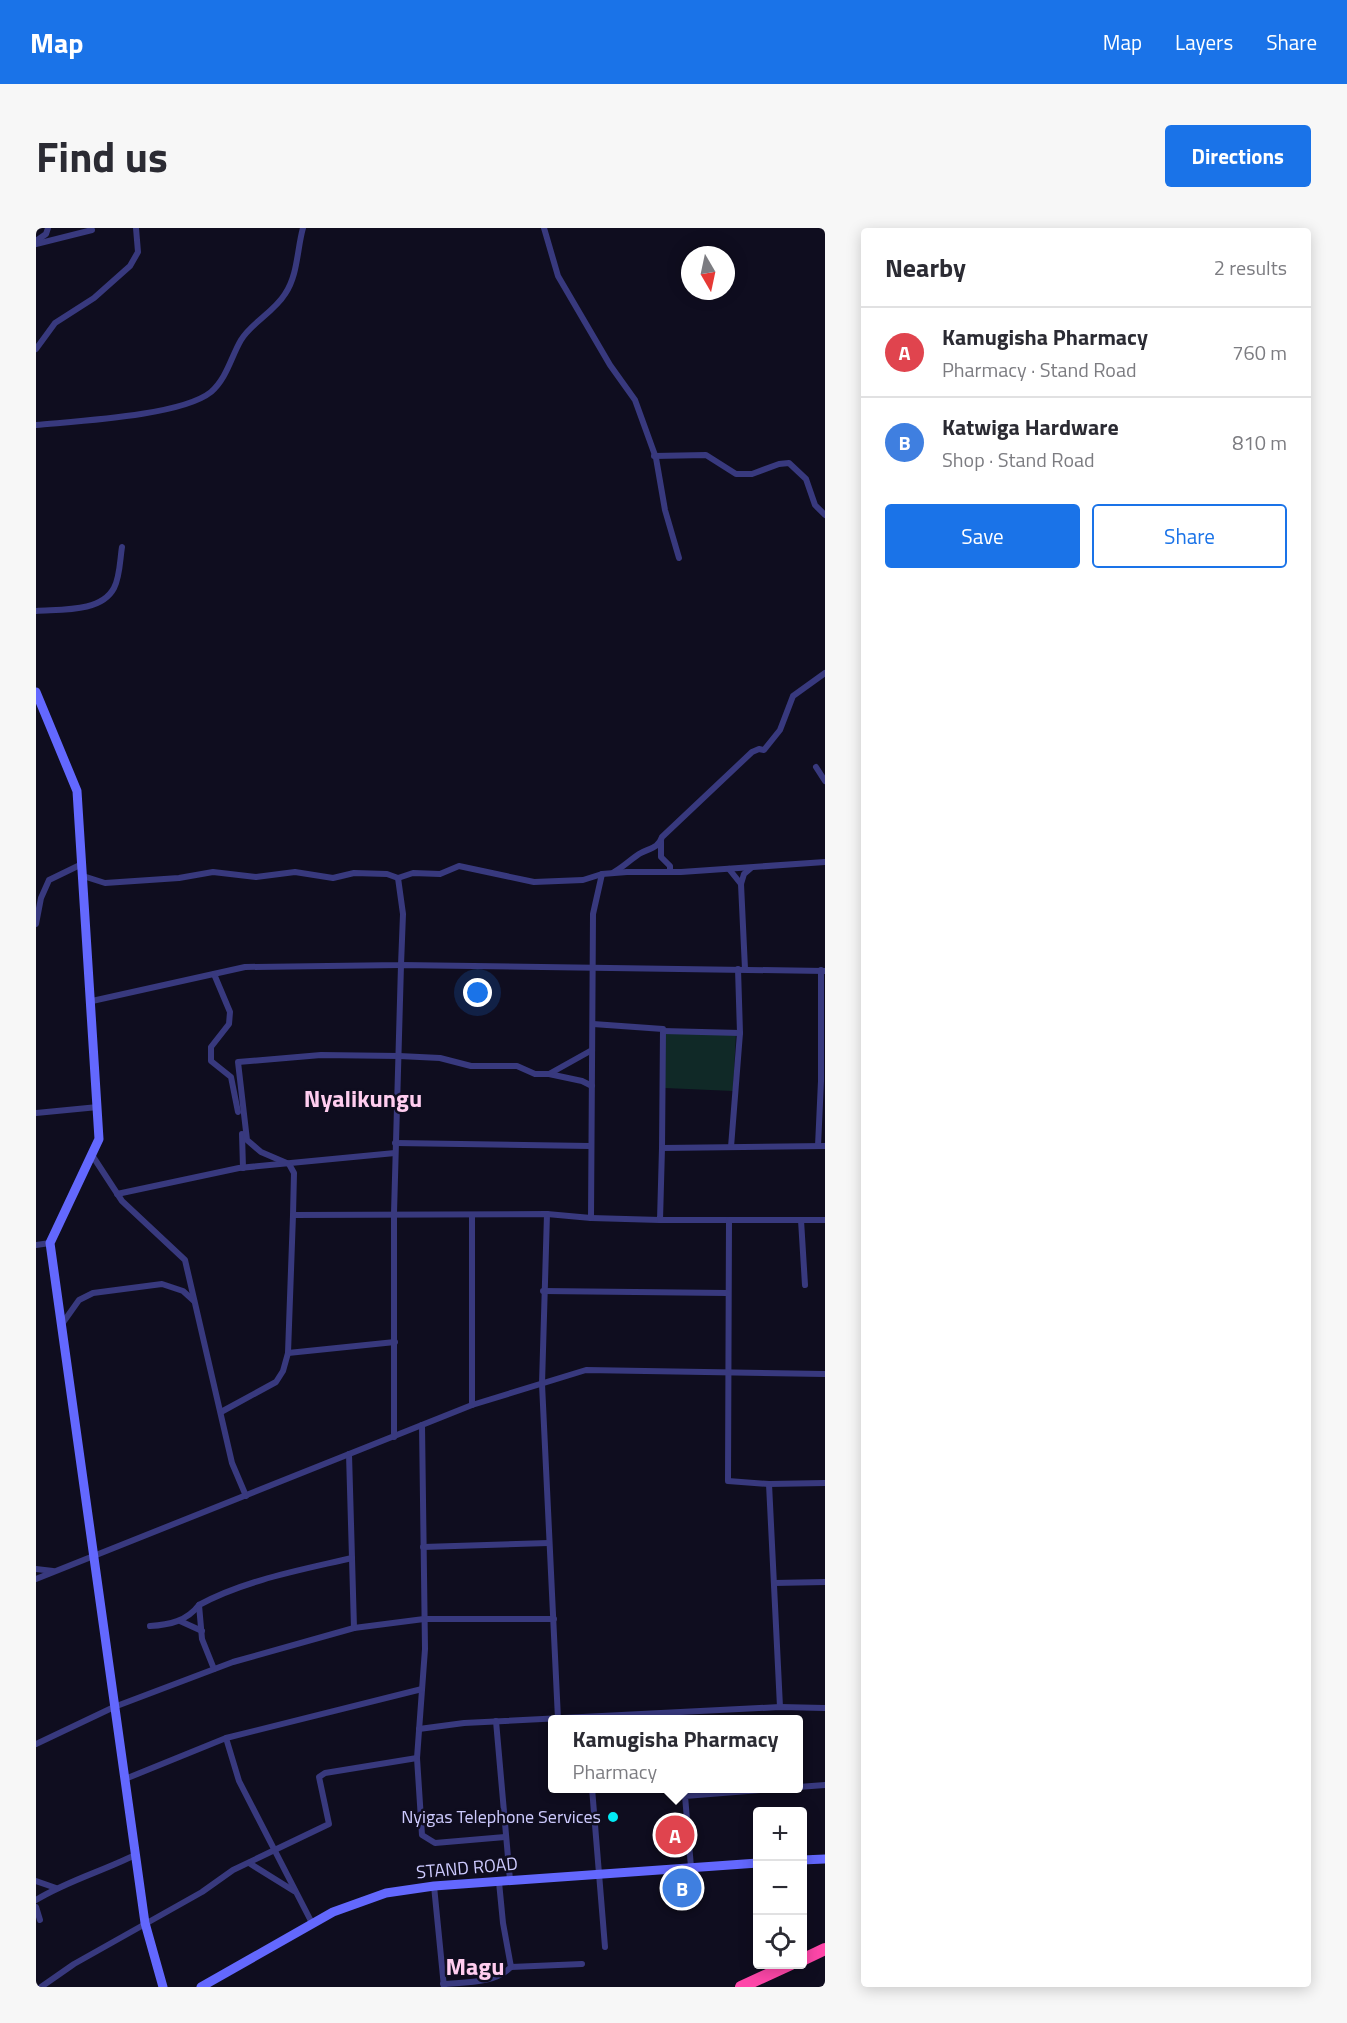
<!DOCTYPE html>
<html lang="en">
<head>
<meta charset="utf-8">
<style>
  :root { --surface:#fff; --page:#f7f7f7; --text:#2b2b33; --muted:#7c7c81; --line:#e1e1e2; --accent:#1a73e8 }
  body { margin:0; font-family:"Titillium Web",sans-serif; background:var(--page); color:var(--text) }
  .controls { position:absolute; right:18px; bottom:18px; display:grid; overflow:hidden; border-radius:6px; box-shadow:0 3px 15px #0003 }
  .controls button { width:54px; height:54px; display:grid; place-items:center; padding:0; border:0; border-bottom:2px solid var(--line); background:var(--surface); color:var(--text); font:30px sans-serif }
  .compass { position:absolute; left:645px; top:18px; width:54px; height:54px; border-radius:50%; background:var(--surface); box-shadow:0 3px 15px #0003; rotate:171deg }
  .you { position:absolute; left:442px; top:765px; width:21px; height:21px; margin:-15px; border:4px solid #fff; border-radius:50%; background:#1a73e8; box-shadow:0 0 0 9px #1a73e833 }
  .badge { display:grid; place-items:center; width:39px; height:39px; border-radius:50%; background:var(--accent); color:#fff; font-size:20px; font-weight:700 }
  .pin { position:absolute; translate:-50% -50%; border:3px solid #fff; box-shadow:0 2px 6px #0006 }
  .popup { position:absolute; left:512px; top:1487px; width:255px; height:78px; box-sizing:border-box; display:grid; place-content:center; border-radius:6px; background:var(--surface); filter:drop-shadow(0 2px 4px #0005); font-size:20px; white-space:nowrap; color:var(--muted) }
  .popup b { font-size:22px; color:var(--text) }
  .popup::after { content:''; position:absolute; left:50%; top:100%; margin-left:-12px; border:12px solid transparent; border-top-color:var(--surface) }
  .list { margin:0; padding:0; list-style:none }
  h2 { display:flex; justify-content:space-between; align-items:center; height:78px; margin:0; padding:0 24px; font-size:26px }
  h2 small { font-size:20px; font-weight:400; color:var(--muted) }
  .list li { display:grid; grid-template-columns:39px 1fr auto; gap:18px; align-items:center; box-sizing:border-box; height:90px; padding:0 24px; border-top:2px solid var(--line) }
  .list b { display:block; font-size:22px; white-space:nowrap }
  .list p { margin:0; font-size:20px; white-space:nowrap; color:var(--muted) }
  .list em { font-size:20px; font-style:normal; color:var(--muted) }
  .actions { display:flex; gap:12px; padding:18px 24px }
  .actions a { flex:1; padding:14px 0; border:2px solid var(--accent); border-radius:6px; text-align:center; font-size:21px; color:var(--accent) }
  .actions .main { background:var(--accent); color:#fff }
  .icon { flex:none; width:33px; height:33px; fill:none; stroke:currentColor; stroke-width:2; stroke-linecap:round; stroke-linejoin:round }
  .map { position:relative; flex:none; width:789px; height:1759px; overflow:hidden; border-radius:6px }
  header { display:flex; align-items:center; gap:36px; box-sizing:border-box; height:84px; padding:0 30px; background:var(--accent); color:#fff }
  header strong { font-size:28px }
  nav { display:flex; gap:33px; margin-inline-start:auto; font-size:21px }
  .intro { display:flex; align-items:center; justify-content:space-between; box-sizing:border-box; height:144px; padding:0 36px }
  h1 { margin:0; font-size:42px }
  .button { padding:15px 27px; border-radius:6px; background:var(--accent); color:#fff; font-size:21px; font-weight:700 }
  main { display:flex; gap:36px; padding:0 36px }
  aside { flex:1; background:var(--surface); border-radius:6px; box-shadow:0 3px 15px #0003 }
  .map>svg:first-child { display:block }
</style>
</head>
<body>
<header>
<strong>Map</strong>
<nav><a>Map</a><a>Layers</a><a>Share</a></nav>
</header>
<div class="intro"><h1>Find us</h1><a class="button">Directions</a></div>
<main>
<div class="map">
<svg width="789" height="1759" viewBox="0 0 789 1759">
  <rect width="100%" height="100%" fill="#0f0d1f"/>
  <path fill="#102927" d="M 627,803 L 700,806 L 697,863 L 629,860 Z"/>
  <g fill="none" stroke-linecap="round" stroke-linejoin="round">
    <g stroke="#38397e" stroke-width="6">
      <path d="M 508,0 L 522,48 L 574,137 L 599,172 L 620,230 L 629,282 L 643,330"/>
      <path d="M 0,13 L 10,6 L 12,0"/>
      <path d="M 0,16 L 56,2"/>
      <path d="M 0,121 L 19,95 L 58,70 L 94,38 L 102,24 L 100,0"/>
      <path d="M 0,197 C 41,193 145,188 175,164 C 191,150 195,129 205,112 C 215,95 238,84 249,66 C 262,47 261,21 267,0"/>
      <path d="M 618,228 L 670,227 L 700,246 L 716,246 L 743,236 L 753,235 L 770,251 L 779,277 L 789,287"/>
      <path d="M 0,383 C 23,381 65,385 78,360 C 84,349 84,331 86,319"/>
      <path d="M 780,539 L 789,553"/>
      <path d="M 625,613 L 625,629 L 634,638 L 634,644"/>
      <path d="M 693,641 L 705,656"/>
      <path d="M 578,644 C 587,639 594,632 603,626 C 613,620 622,621 626,609 L 716,524 L 723,521 L 728,522 L 744,502 L 757,468 L 789,445"/>
      <path d="M 47,648 L 69,655 L 143,650 L 177,644 L 220,649 L 259,644 L 297,650 L 318,645 L 351,646 L 362,650 L 377,645 L 404,646 L 423,638 L 498,654 L 547,652 L 566,646 L 591,644 L 645,644 L 789,634"/>
      <path d="M 0,696 L 5,670 L 13,652 L 46,636"/>
      <path d="M 709,741 L 705,656 L 708,646 L 715,640"/>
      <path d="M 178,746 L 194,784 L 193,796 L 175,819 L 175,833 L 195,849 L 202,884"/>
      <path d="M 56,773 L 209,739 L 365,737 L 367,686 L 362,650"/>
      <path d="M 557,796 L 627,801 L 626,920"/>
      <path d="M 627,803 L 704,805"/>
      <path d="M 513,846 L 546,853 L 556,858"/>
      <path d="M 0,885 L 62,879"/>
      <path d="M 206,906 L 207,940"/>
      <path d="M 359,915 L 554,918"/>
      <path d="M 782,918 L 785,853 L 785,742"/>
      <path d="M 695,919 L 704,805 L 702,741"/>
      <path d="M 56,927 L 86,973 L 149,1032 L 196,1235 L 210,1268"/>
      <path d="M 81,966 L 203,940 L 359,925"/>
      <path d="M 511,986 L 506,1156 L 522,1491"/>
      <path d="M 257,987 L 258,945 L 253,936 L 225,924 L 211,912 L 202,834 L 285,827 L 363,828 L 404,830 L 435,838 L 481,838 L 499,846 L 513,846 L 556,822"/>
      <path d="M 436,987 L 436,1177"/>
      <path d="M 555,990 L 624,992 L 626,920 L 789,918"/>
      <path d="M 624,992 L 693,992"/>
      <path d="M 765,992 L 769,1057"/>
      <path d="M 789,992 L 693,992 L 692,1253 L 733,1256 L 789,1255"/>
      <path d="M 0,1017 L 14,1015"/>
      <path d="M 507,1063 L 691,1065"/>
      <path d="M 26,1096 L 43,1072 L 57,1065 L 126,1056 L 147,1063 L 158,1073"/>
      <path d="M 252,1125 L 359,1114"/>
      <path d="M 185,1184 L 240,1154 L 247,1143 L 252,1125 L 257,987 L 511,986 L 555,990 L 557,686 L 566,646"/>
      <path d="M 386,1197 L 389,1421 L 381,1530 L 386,1607 L 399,1615 L 469,1609"/>
      <path d="M 358,1209 L 358,985 L 365,737 L 789,743"/>
      <path d="M 313,1226 L 318,1400"/>
      <path d="M 733,1256 L 744,1479"/>
      <path d="M 387,1319 L 513,1315"/>
      <path d="M 0,1341 L 17,1343"/>
      <path d="M 0,1351 L 436,1177 L 550,1142 L 789,1146"/>
      <path d="M 738,1355 L 789,1354"/>
      <path d="M 144,1393 L 166,1403"/>
      <path d="M 114,1398 C 133,1397 151,1393 163,1377"/>
      <path d="M 178,1441 L 166,1411 L 163,1377 C 209,1352 265,1342 316,1330"/>
      <path d="M 460,1493 L 474,1652"/>
      <path d="M 383,1501 L 428,1495 L 744,1479 L 789,1480"/>
      <path d="M 190,1510 L 203,1553 L 276,1695"/>
      <path d="M 0,1516 L 78,1479 L 197,1434 L 318,1400 L 388,1391 L 518,1391"/>
      <path d="M 89,1551 L 190,1510 L 386,1461"/>
      <path d="M 762,1559 L 789,1557"/>
      <path d="M 556,1560 L 569,1719"/>
      <path d="M 213,1635 L 258,1663"/>
      <path d="M 655,1639 L 649,1568 L 748,1560"/>
      <path d="M 0,1653 L 20,1660"/>
      <path d="M 463,1654 L 467,1695 L 475,1739 L 546,1736"/>
      <path d="M 398,1658 L 408,1759"/>
      <path d="M 0,1672 C 31,1653 67,1643 99,1627"/>
      <path d="M 0,1679 L 4,1692"/>
      <path d="M 407,1756 C 430,1754 458,1756 475,1739"/>
      <path d="M 5,1759 L 38,1736 L 166,1664 L 197,1642 L 293,1596 L 283,1549 L 289,1545 L 381,1530"/>
    </g>
    <g stroke="#6368fe" stroke-width="9">
      <path d="M 0,464 L 41,563 L 63,911 L 14,1015 L 109,1695 L 127,1759"/>
      <path d="M 766,1632 L 789,1631"/>
      <path d="M 165,1759 L 297,1684 L 350,1665 L 398,1658 L 722,1635"/>
    </g>
    <g stroke="#fe47a9" stroke-width="12">
      <path d="M 766,1732 L 789,1721"/>
      <path d="M 705,1759 L 755,1736"/>
    </g>
  </g>
  <circle fill="#02eaf4" stroke="#0f0d1f" stroke-width="2" cx="577" cy="1589" r="6"/>
  <g text-anchor="middle" stroke-width="5" stroke-linejoin="round" paint-order="stroke">
    <g font-size="18" fill="#cecbff" stroke="#0f0d1f" text-anchor="end">
      <text x="565" y="1595">Nyigas Telephone Services</text>
    </g>
    <g font-size="18" fill="#cecbff" stroke="#0f0d1f">
      <text transform="translate(431 1640) rotate(-5)" y="6">STAND ROAD</text>
    </g>
    <g font-size="24" font-weight="bold" fill="#ffcdef" stroke="#0f0d1f">
      <text x="327" y="879">Nyalikungu</text>
      <text x="439" y="1747">Magu</text>
    </g>
  </g>
</svg>
<div class="controls">
<button>+</button>
<button>−</button>
<button><svg class="icon" aria-label="locate" viewBox="0 0 24 24"><circle cx="12" cy="12" r="6"/><path d="M12 2v4M12 18v4M2 12h4M18 12h4"/></svg></button>
</div>
<svg class="compass" viewBox="-18 -18 36 36"><path d="M0-13l5 13h-10z" fill="#e53935"/><path d="M0 13l5-13h-10z" fill="#7c7c81"/></svg>
<div class="you"></div>
<div class="pin badge" style="left:639px;top:1607px;background:#e0444e">A</div>
<div class="popup"><b>Kamugisha Pharmacy</b>Pharmacy</div>
<div class="pin badge" style="left:646px;top:1660px;background:#3f7fe0">B</div>
</div>
<aside>
<h2>Nearby<small>2 results</small></h2>
<ul class="list">
<li><span class="badge" style="background:#e0444e">A</span><div><b>Kamugisha Pharmacy</b><p>Pharmacy · Stand Road</p></div><em>760 m</em></li>
<li><span class="badge" style="background:#3f7fe0">B</span><div><b>Katwiga Hardware</b><p>Shop · Stand Road</p></div><em>810 m</em></li>
</ul>
<div class="actions"><a class="main">Save</a><a>Share</a></div>
</aside>
</main>
</body>
</html>
